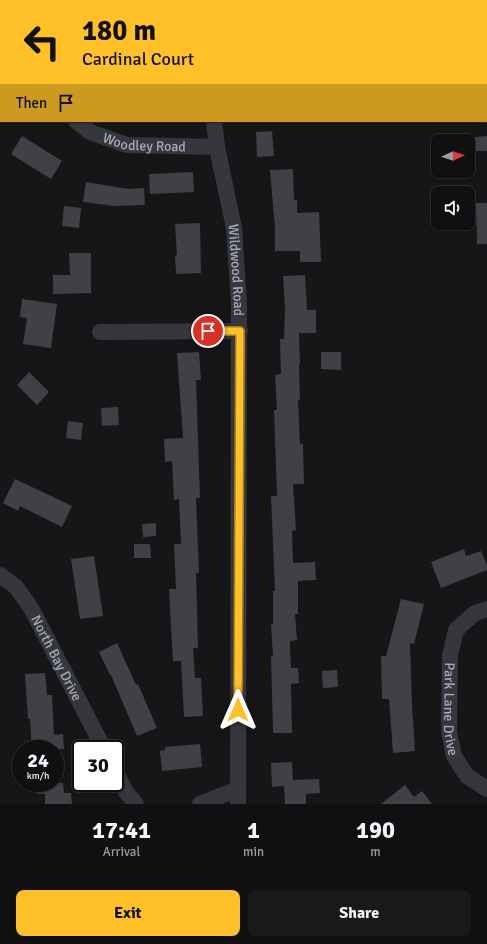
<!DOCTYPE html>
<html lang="en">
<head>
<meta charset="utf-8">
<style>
  :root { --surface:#101012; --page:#19191b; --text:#f1f3f6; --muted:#9c9d9f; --line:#303032; --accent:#ffc126 }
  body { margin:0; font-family:Signika,sans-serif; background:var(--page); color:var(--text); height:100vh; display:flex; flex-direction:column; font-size:15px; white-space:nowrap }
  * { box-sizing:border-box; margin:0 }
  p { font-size:13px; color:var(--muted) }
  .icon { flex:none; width:22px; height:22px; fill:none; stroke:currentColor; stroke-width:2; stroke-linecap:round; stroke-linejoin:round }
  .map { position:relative; height:804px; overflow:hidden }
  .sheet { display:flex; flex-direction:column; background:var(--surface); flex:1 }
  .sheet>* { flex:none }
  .guide { position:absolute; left:0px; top:0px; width:487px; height:122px; box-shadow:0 1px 3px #0004,0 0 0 1px var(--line); background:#ffc126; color:#111; overflow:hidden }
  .needle { width:26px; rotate:87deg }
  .fabs { position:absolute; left:431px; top:134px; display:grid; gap:8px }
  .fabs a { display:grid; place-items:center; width:44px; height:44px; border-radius:8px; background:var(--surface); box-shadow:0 1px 3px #0004,0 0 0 1px var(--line); font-size:20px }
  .speed { position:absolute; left:12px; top:740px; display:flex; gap:8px; font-size:20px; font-weight:700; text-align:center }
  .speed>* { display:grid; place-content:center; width:52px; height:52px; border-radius:50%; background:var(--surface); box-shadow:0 1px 3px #0004,0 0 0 1px var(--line); line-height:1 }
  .speed small { font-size:10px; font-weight:400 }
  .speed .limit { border:2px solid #111; border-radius:6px; background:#fff; color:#111 }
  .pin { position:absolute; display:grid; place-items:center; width:34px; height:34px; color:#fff; margin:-17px; border:2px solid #fff; border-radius:50%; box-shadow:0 1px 4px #0007 }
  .me { position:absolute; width:44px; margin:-22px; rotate:0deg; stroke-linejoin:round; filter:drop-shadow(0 0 3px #0008) }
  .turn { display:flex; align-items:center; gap:14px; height:84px; padding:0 16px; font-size:18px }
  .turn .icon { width:52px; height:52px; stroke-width:2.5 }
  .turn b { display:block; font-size:28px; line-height:34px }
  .then { display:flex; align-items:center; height:38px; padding:0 16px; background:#0003; gap:8px; font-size:15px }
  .eta { display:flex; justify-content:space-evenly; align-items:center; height:68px; text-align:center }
  .eta b { font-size:24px; font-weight:800; line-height:28px }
  .button { display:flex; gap:8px; margin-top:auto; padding:8px 16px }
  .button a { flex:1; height:46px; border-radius:8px; background:var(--accent); color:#111; font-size:16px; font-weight:800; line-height:46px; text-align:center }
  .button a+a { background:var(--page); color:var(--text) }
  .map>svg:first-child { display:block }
</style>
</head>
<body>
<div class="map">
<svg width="487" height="804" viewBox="0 0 487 804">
  <rect width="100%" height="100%" fill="#161518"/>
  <g fill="#404045">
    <path d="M 272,131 L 274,156 L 257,157 L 256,132 Z"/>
    <path d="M 22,136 L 62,161 L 51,179 L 11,154 Z"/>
    <path d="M 487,136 L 487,151 L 475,151 L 475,137 Z"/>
    <path d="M 293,169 L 294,200 L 297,200 L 297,213 L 319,212 L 321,262 L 300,262 L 300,251 L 275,251 L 275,228 L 270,170 Z"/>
    <path d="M 193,172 L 194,192 L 150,194 L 149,174 Z"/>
    <path d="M 86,182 L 128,189 L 144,188 L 145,205 L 114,206 L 83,202 Z"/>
    <path d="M 476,203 L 487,203 L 487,244 L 477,244 Z"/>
    <path d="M 64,206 L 81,208 L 79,228 L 62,226 Z"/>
    <path d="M 200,223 L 201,273 L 176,274 L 175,256 L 177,255 L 175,224 Z"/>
    <path d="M 69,253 L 91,253 L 91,293 L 53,294 L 53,275 L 70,275 Z"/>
    <path d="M 305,275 L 307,310 L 316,310 L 316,333 L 299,333 L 300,364 L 299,364 L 300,399 L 298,400 L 300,444 L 303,444 L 304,484 L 293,484 L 296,530 L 292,531 L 293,563 L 315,562 L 316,580 L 298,581 L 298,614 L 295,614 L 297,640 L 290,641 L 290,646 L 291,668 L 298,668 L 299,683 L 291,684 L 292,733 L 273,733 L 271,657 L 273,656 L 271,624 L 273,624 L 273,591 L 275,591 L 271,496 L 277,496 L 274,410 L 277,410 L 275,375 L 281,374 L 280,339 L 284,339 L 285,308 L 283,276 Z"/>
    <path d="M 22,299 L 57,304 L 51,348 L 23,344 L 27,318 L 20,317 Z"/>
    <path d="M 199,352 L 201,380 L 196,380 L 200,498 L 196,498 L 199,573 L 196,573 L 198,648 L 193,648 L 195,678 L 201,678 L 203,716 L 184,717 L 181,661 L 173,661 L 169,589 L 176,589 L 174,544 L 181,544 L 179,499 L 174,500 L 172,461 L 165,462 L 164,439 L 183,438 L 177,353 Z"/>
    <path d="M 321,352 L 341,352 L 341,370 L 321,369 Z"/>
    <path d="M 29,372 L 49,392 L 37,405 L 17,385 Z"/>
    <path d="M 118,407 L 119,425 L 102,426 L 101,408 Z"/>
    <path d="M 68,421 L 83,423 L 81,440 L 66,438 Z"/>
    <path d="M 15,479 L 72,506 L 62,527 L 20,506 L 18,511 L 3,503 Z"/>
    <path d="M 156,523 L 156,536 L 143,537 L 142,524 Z"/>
    <path d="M 134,544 L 150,544 L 151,558 L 134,558 Z"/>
    <path d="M 464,549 L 466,556 L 481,551 L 487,565 L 487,570 L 441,588 L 431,562 Z"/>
    <path d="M 94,556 L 103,616 L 80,619 L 71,559 Z"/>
    <path d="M 401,599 L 424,604 L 414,644 L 410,643 L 412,705 L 415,751 L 393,753 L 389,699 L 382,699 L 381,656 L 386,656 Z"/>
    <path d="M 117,643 L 136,685 L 138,684 L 157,728 L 137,736 L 111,675 L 110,675 L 99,652 Z"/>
    <path d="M 337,670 L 338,687 L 323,688 L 322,671 Z"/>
    <path d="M 45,673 L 47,695 L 52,695 L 54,735 L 63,734 L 64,749 L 32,749 L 30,719 L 28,719 L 25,674 Z"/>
    <path d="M 200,744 L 202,767 L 162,771 L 160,751 L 165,750 L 165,747 Z"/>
    <path d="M 292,762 L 293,780 L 319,779 L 320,793 L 306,794 L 306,804 L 285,804 L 284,786 L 272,787 L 271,763 Z"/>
    <path d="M 37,783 L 63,783 L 64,793 L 71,793 L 72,804 L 45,804 L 45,794 L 37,794 Z"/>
    <path d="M 405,785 L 414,797 L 422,791 L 432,804 L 381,804 Z"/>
  </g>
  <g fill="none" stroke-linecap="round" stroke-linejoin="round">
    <g stroke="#36373d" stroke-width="16">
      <path d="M 14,0 L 14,1"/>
      <path d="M 203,1 L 203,0"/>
      <path id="s1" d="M 76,121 L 90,132 L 127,145 L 217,147"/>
      <path id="s2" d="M 214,121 L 217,147 L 234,228 L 239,304 L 238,804"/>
      <path d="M 100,332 L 240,331"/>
      <path id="s3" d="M 0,575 L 16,587 L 31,608 L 104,749"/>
      <path id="s4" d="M 487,609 L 475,613 L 456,630 L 450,655 L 449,732 L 454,756 L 467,776 L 487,789"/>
      <path d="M 115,770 L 126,792 L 136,804"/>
      <path d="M 200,804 L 238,789"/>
    </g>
  </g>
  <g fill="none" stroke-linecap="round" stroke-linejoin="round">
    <g stroke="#a67d19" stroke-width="10">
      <path id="route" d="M 208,331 L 240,331 L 238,710"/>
    </g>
    <use href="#route" stroke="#ffc126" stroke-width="7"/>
  </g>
  <g text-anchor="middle" stroke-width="3.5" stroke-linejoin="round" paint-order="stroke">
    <g font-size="14" fill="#a6abb9" stroke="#111013">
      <text dy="5" stroke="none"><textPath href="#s1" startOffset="74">Woodley Road</textPath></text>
      <text dy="5" stroke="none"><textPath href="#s2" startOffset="151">Wildwood Road</textPath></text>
      <text dy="5" stroke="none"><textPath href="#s3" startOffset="102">North Bay Drive</textPath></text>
      <text dy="5" stroke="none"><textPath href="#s4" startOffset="118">Park Lane Drive</textPath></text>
    </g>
  </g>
</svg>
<div class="fabs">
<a><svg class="needle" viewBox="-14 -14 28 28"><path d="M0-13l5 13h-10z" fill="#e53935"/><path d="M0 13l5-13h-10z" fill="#9c9d9f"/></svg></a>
<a><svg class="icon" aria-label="sound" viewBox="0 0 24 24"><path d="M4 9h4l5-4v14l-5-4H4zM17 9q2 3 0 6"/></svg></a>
</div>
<div class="speed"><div>24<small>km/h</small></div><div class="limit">30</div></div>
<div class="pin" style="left:208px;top:331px;background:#d93025"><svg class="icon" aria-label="arrive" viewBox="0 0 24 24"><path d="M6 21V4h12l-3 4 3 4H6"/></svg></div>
<svg class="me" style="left:238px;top:710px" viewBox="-20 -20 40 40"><path d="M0-17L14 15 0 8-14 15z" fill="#ffc126" stroke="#fff" stroke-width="4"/></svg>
<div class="guide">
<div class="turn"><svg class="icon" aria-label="left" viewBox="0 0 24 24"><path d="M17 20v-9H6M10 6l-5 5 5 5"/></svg><div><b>180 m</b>Cardinal Court</div></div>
<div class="then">Then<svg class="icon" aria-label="arrive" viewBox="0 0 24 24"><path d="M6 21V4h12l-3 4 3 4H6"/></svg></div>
</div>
</div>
<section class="sheet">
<div class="eta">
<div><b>17:41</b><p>Arrival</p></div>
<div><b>1</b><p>min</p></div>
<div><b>190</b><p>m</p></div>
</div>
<div class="button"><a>Exit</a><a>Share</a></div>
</section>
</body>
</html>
